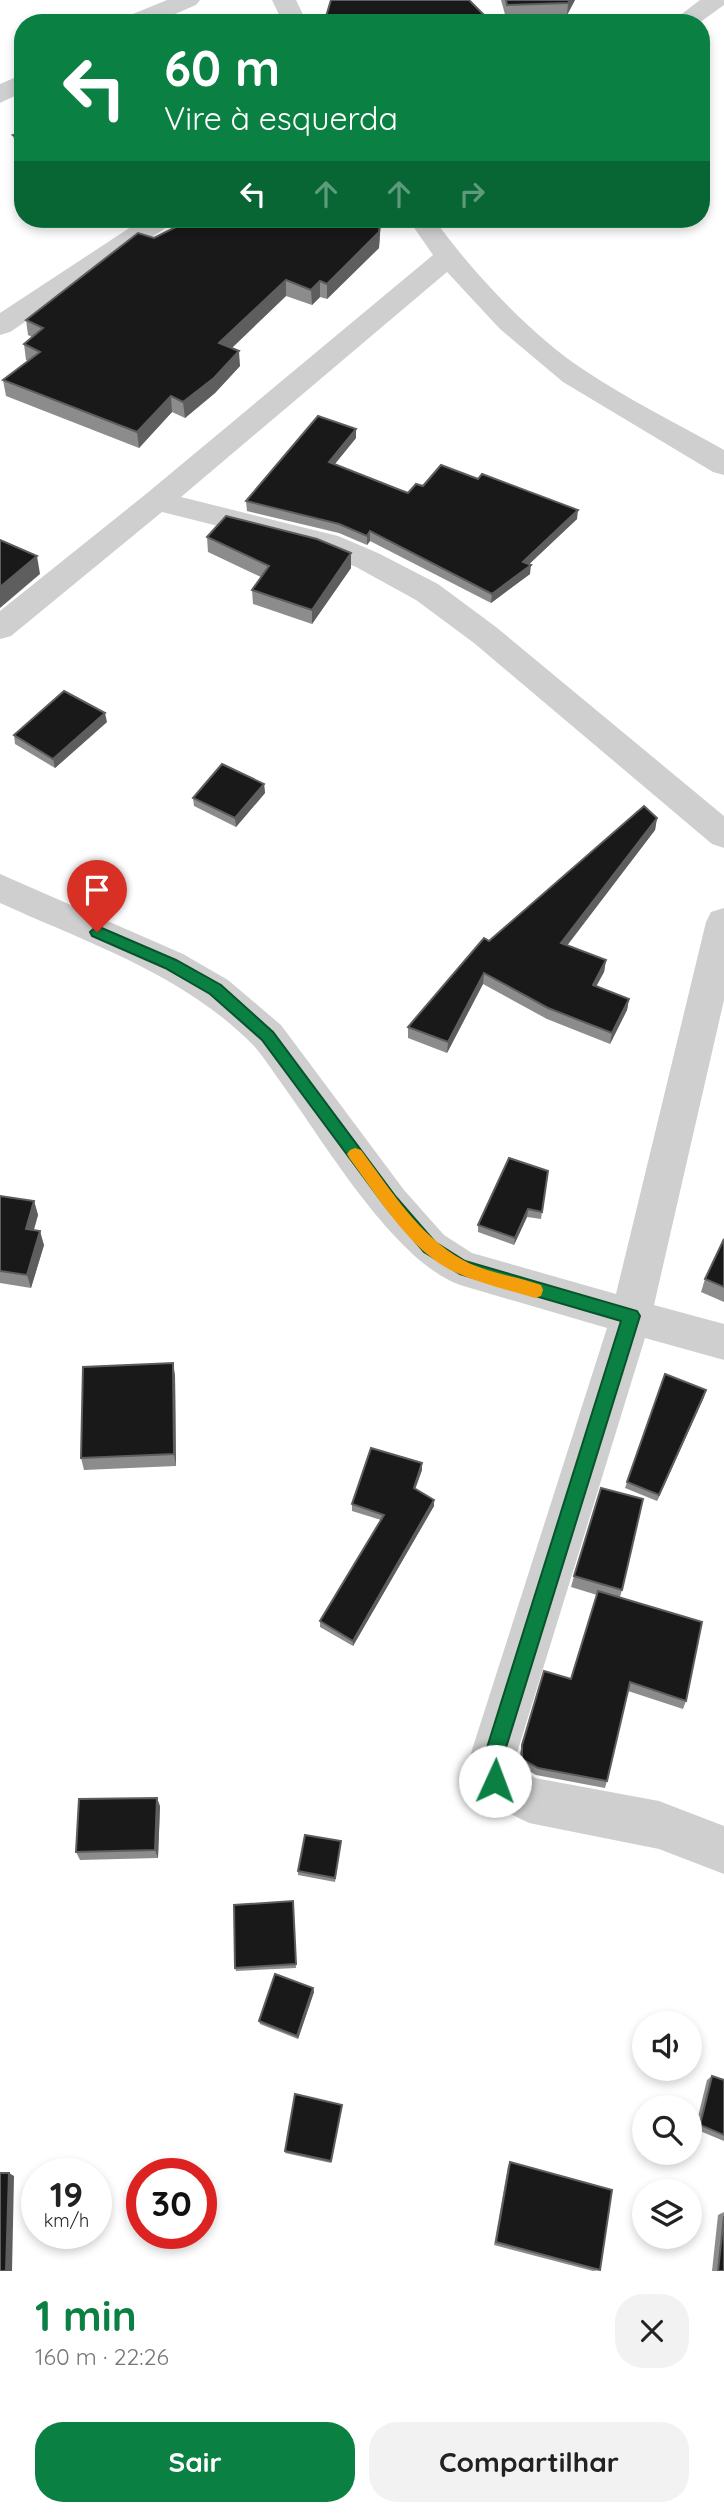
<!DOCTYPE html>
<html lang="pt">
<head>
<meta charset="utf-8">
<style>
  :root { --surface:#fff; --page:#f2f2f2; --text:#222; --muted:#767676; --accent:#0b8043 }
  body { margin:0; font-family:Quicksand,sans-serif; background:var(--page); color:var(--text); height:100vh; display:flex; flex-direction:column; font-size:26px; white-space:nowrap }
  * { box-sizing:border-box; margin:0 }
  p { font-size:23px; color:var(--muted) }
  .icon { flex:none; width:38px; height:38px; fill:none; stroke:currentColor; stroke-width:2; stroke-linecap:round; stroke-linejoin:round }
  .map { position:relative; height:2271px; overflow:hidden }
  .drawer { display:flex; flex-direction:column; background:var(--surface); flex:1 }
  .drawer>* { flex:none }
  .top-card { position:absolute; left:14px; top:14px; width:696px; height:214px; border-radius:28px; box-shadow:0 4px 10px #0003; background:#0b8043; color:#fff; overflow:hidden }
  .buttons { position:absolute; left:632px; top:2011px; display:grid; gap:14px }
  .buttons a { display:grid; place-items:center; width:70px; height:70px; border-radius:50%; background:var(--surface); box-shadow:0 4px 10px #0003; font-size:35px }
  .speed { position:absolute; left:21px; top:2158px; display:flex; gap:14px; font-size:35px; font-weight:700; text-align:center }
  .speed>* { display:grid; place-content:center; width:91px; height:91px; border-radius:50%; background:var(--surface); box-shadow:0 4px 10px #0003; line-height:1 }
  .speed small { font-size:18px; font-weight:400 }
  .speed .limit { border:10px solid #d22; background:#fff; color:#111 }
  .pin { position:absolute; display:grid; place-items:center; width:60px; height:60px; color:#fff; margin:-72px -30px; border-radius:50% 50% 50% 0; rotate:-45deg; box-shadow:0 0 7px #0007 }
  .pin .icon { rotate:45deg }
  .me { position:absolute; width:77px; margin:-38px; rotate:2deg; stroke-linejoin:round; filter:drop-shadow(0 0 5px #0008) }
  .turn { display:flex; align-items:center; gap:24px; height:147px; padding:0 35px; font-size:32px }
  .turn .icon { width:91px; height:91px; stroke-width:2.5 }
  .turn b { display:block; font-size:49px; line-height:60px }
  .lanes { display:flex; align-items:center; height:66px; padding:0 35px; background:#0003; justify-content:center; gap:35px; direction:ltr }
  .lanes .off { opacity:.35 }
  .round { display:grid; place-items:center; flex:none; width:74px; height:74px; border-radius:28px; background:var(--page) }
  .headline { display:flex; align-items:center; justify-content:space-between; height:119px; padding:0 35px }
  h1 { font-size:42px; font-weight:700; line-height:52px; color:var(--accent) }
  .button { display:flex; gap:14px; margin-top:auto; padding:14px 35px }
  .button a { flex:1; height:80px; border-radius:28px; background:var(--accent); color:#fff; font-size:28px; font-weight:700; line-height:80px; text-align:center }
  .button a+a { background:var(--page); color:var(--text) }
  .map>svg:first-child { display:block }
</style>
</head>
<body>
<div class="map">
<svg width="724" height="2271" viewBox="0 0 724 2271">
  <rect width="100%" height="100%" fill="#fff"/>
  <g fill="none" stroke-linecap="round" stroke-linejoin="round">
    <g fill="#cfcfcf" fill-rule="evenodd">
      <path d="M 167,0 L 200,0 L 196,5 L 154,23 L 120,23 L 123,18 Z"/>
      <path d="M 272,0 L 296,0 L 307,23 L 283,23 Z"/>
      <path d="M 700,0 L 724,0 L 724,5 L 699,23 L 670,23 Z"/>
      <path d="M 23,74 L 23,92 L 0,103 L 0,84 Z"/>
      <path d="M 143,219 L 174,219 L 170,225 L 10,332 L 0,335 L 0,313 Z"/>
      <path d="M 408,219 L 434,219 C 472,272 530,334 584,370 C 629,400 678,424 724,450 L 724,475 L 713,472 L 563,382 L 500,329 L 447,272 L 181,497 L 338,536 L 378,553 L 438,584 L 496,627 L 724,816 L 724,848 L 712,844 L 474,643 L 416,600 L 356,567 L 318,551 L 162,512 L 11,636 L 0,639 L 0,611 L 146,494 L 433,255 Z"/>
      <path d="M 0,874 L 183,954 L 228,980 L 281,1025 L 404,1190 L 444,1235 L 472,1253 L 616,1294 L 706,922 L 711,912 L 724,908 L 724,1000 L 654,1305 L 724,1324 L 724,1360 L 645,1338 L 517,1753 L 518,1768 L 535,1778 L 659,1801 L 724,1826 L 724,1874 L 659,1849 L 529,1823 L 478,1798 L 472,1781 L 471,1753 L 607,1328 L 460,1285 C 394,1261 324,1142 282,1084 C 273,1072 264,1057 254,1046 C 185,975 88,943 0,903 Z"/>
    </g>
  </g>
  <g fill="#8c8c8c">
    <path d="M 501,0 L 575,0 L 567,15 L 506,18 Z"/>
    <path d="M 23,132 L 23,150 L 15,144 L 13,135 Z"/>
    <path d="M 192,219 L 381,219 L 379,248 L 327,299 L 320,297 L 312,305 L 286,296 L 232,348 L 240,366 L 215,393 L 185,418 L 172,412 L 139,448 L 6,396 L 3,380 L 28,361 L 26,360 L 24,344 L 32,337 L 28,335 L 26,320 L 154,238 Z"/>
    <path d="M 356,438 L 335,464 L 408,493 L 423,486 L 577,519 L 529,564 L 530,574 L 491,603 L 370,541 L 367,545 L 339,533 L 247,511 L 246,501 Z"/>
    <path d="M 207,537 L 351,568 L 312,624 L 253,604 L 252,590 L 261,577 L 208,552 Z"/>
    <path d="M 107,722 L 55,768 L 15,744 L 14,735 Z"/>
    <path d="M 264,784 L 265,793 L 236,827 L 194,806 L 193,798 Z"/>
    <path d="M 657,818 L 655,830 L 567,945 L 606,960 L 604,972 L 596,986 L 629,999 L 627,1010 L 610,1044 L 547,1019 L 483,984 L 447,1053 L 408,1038 L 408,1027 L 489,941 Z"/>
    <path d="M 548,1171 L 541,1219 L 527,1217 L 514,1245 L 478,1232 L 478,1225 Z"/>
    <path d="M 0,1196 L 34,1201 L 38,1215 L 34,1230 L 44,1245 L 31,1288 L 0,1283 Z"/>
    <path d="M 724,1239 L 724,1302 L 701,1292 L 705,1279 Z"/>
    <path d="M 175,1375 L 176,1466 L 84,1470 L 81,1458 Z"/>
    <path d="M 704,1397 L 657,1501 L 625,1488 L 627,1482 Z"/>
    <path d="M 422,1463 L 422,1470 L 415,1489 L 434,1506 L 353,1646 L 320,1627 L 320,1621 L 381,1520 L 352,1511 L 352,1504 Z"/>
    <path d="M 574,1576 L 622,1590 L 620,1597 L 686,1701 L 683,1709 L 628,1691 L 607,1781 L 605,1788 L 536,1775 L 521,1766 L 520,1753 L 522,1745 L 571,1679 L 597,1595 L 571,1587 Z"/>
    <path d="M 160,1806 L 158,1858 L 80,1860 L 76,1852 Z"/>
    <path d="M 341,1841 L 335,1882 L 298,1875 L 298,1871 Z"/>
    <path d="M 293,1901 L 296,1968 L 236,1971 L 235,1968 Z"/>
    <path d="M 313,1988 L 314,1992 L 298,2039 L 260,2024 L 259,2021 Z"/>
    <path d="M 712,2076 L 724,2080 L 724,2141 L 695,2129 L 707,2080 Z"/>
    <path d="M 342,2107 L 331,2163 L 285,2153 L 285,2151 Z"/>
    <path d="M 510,2162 L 600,2270 L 593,2271 L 494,2245 L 508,2166 Z"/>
    <path d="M 724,2212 L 724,2271 L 712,2271 L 718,2215 Z"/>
  </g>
  <g fill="#5e5e5e">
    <path d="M 570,0 L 575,0 L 567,15 L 568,3 Z"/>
    <path d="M 380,219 L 381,219 L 379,248 L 327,299 L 327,284 Z"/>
    <path d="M 286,280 L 286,296 L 220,359 L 219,343 Z"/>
    <path d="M 320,281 L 320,297 L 312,305 L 311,290 Z"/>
    <path d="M 239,351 L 240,366 L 215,393 L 185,418 L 183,402 Z"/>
    <path d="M 171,396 L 172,412 L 139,448 L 137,432 Z"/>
    <path d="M 356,429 L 356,438 L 329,471 L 329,462 Z"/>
    <path d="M 578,510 L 577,519 L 522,571 L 531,565 L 530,574 L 491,603 L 492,594 L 523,562 Z"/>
    <path d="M 370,531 L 370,541 L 367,545 L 367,536 Z"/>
    <path d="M 351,553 L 351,568 L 312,624 L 312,610 Z"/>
    <path d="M 37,556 L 40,574 L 0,608 L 0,587 Z"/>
    <path d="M 105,713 L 107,722 L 55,768 L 53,759 Z"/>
    <path d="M 264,784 L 265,793 L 236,827 L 235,818 Z"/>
    <path d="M 657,818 L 655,830 L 560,955 L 561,943 Z"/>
    <path d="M 606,960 L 604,972 L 591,996 L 593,985 Z"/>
    <path d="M 484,973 L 483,984 L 447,1053 L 448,1042 Z"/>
    <path d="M 629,999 L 627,1010 L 610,1044 L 612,1033 Z"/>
    <path d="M 34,1201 L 38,1215 L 30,1242 L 26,1229 Z"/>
    <path d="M 528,1209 L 527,1217 L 514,1245 L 515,1238 Z"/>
    <path d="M 40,1231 L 44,1245 L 31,1288 L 27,1275 Z"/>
    <path d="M 173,1363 L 175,1375 L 176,1466 L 174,1454 Z"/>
    <path d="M 706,1390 L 704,1397 L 657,1501 L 659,1495 Z"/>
    <path d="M 422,1463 L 422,1470 L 413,1495 L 414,1488 Z"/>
    <path d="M 434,1500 L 434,1506 L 353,1646 L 353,1641 Z"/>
    <path d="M 157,1798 L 160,1806 L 158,1858 L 155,1850 Z"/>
    <path d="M 313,1988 L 314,1992 L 298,2039 L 297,2036 Z"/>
    <path d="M 9,2173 L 14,2176 L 12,2271 L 6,2271 Z"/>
  </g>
  <g fill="#191919" stroke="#5e5e5e" stroke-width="2">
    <path d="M 331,0 L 469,0 L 492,23 L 324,23 Z"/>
    <path d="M 506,0 L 570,0 L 568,3 L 507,5 Z"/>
    <path d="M 23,132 L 23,142 L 13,135 Z"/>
    <path d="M 192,219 L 380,219 L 379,232 L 327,284 L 320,281 L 311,290 L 286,280 L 219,343 L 239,351 L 214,378 L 183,402 L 171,396 L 137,432 L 3,380 L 40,352 L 24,344 L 43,328 L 26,320 L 138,233 L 154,238 Z"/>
    <path d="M 318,416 L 356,429 L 329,462 L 400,490 L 408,493 L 416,484 L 423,486 L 441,465 L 478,479 L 482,474 L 578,510 L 523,562 L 531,565 L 492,594 L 370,531 L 367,536 L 339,524 L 246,501 Z"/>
    <path d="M 226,516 L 317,539 L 351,553 L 312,610 L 252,590 L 269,566 L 207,537 Z"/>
    <path d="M 0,540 L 37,556 L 0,587 Z"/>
    <path d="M 64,691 L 105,713 L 53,759 L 14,735 Z"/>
    <path d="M 222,764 L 264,784 L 235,818 L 193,798 Z"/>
    <path d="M 644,806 L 657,818 L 561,943 L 606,960 L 593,985 L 629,999 L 612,1033 L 548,1008 L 484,973 L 448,1042 L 408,1027 L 484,938 L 489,941 Z"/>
    <path d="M 509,1158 L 548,1171 L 542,1212 L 528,1209 L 515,1238 L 478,1225 Z"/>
    <path d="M 0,1196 L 34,1201 L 26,1229 L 40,1231 L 27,1275 L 0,1271 Z"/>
    <path d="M 724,1239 L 724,1287 L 705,1279 Z"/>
    <path d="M 173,1363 L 174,1454 L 81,1458 L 83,1367 Z"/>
    <path d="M 665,1374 L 706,1390 L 659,1495 L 627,1482 Z"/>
    <path d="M 371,1448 L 422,1463 L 414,1488 L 434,1500 L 353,1641 L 320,1621 L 384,1515 L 352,1504 Z"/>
    <path d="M 601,1488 L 643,1499 L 622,1590 L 574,1576 Z"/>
    <path d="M 598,1591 L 702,1622 L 686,1701 L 630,1682 L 607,1781 L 538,1768 L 522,1759 L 522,1745 L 544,1671 L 571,1679 Z"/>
    <path d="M 157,1798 L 155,1850 L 76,1852 L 79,1799 Z"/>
    <path d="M 305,1835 L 341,1841 L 335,1878 L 298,1871 Z"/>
    <path d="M 293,1901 L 296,1964 L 235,1968 L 234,1905 Z"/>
    <path d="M 275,1974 L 313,1988 L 297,2036 L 259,2021 Z"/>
    <path d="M 712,2076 L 724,2080 L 724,2135 L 700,2125 Z"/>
    <path d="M 295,2094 L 342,2105 L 331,2161 L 285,2151 Z"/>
    <path d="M 510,2162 L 612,2190 L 600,2270 L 496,2242 Z"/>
    <path d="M 0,2173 L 9,2173 L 6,2271 L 0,2271 Z"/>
    <path d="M 724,2216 L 724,2271 L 718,2271 Z"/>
  </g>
  <path fill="#0b8043" stroke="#07532c" stroke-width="2" d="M 97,926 L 176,960 L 221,985 L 273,1032 L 396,1197 L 435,1242 L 465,1261 L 637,1311 L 640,1316 L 504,1754 L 505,1781 L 502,1788 L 495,1791 L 489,1788 L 485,1754 L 621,1321 L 460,1274 L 424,1252 L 385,1206 L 262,1040 L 210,994 L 165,968 L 92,936 L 90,932 Z"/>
  <path fill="#f59e0b" d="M 355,1148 L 361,1150 C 390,1189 419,1236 463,1260 C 486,1273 516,1276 541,1285 L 543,1290 L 541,1296 L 535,1298 C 509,1290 482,1284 457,1273 C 412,1254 378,1197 350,1159 L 347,1154 L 350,1150 Z"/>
</svg>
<div class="buttons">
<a><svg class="icon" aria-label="sound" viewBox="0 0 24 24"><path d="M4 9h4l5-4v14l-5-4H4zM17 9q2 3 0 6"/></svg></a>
<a><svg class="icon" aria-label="search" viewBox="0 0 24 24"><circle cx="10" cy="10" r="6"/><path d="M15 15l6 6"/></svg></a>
<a><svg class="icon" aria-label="layers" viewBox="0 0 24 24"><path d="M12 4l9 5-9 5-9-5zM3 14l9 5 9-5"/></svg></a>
</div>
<div class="speed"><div>19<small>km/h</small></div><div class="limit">30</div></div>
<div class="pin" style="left:97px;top:932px;background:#d93025"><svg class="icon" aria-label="arrive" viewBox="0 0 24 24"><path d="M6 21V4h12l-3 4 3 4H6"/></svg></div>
<svg class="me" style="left:495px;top:1781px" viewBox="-20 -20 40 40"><circle r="19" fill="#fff"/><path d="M0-13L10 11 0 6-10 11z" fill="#0b8043"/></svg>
<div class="top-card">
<div class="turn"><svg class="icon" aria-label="left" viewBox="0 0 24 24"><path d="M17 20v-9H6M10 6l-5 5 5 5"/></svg><div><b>60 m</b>Vire à esquerda</div></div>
<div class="lanes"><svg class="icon" aria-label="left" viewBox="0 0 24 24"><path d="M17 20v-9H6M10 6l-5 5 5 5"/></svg><svg class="icon off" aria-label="ahead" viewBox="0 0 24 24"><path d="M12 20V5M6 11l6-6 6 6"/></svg><svg class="icon off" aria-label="ahead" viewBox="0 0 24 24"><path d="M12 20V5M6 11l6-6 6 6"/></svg><svg class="icon off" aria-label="right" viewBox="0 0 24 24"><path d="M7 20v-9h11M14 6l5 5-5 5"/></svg></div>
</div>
</div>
<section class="drawer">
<div class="headline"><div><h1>1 min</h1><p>160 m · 22:26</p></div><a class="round"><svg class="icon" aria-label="close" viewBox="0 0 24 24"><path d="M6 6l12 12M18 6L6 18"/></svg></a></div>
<div class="button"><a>Sair</a><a>Compartilhar</a></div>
</section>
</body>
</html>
